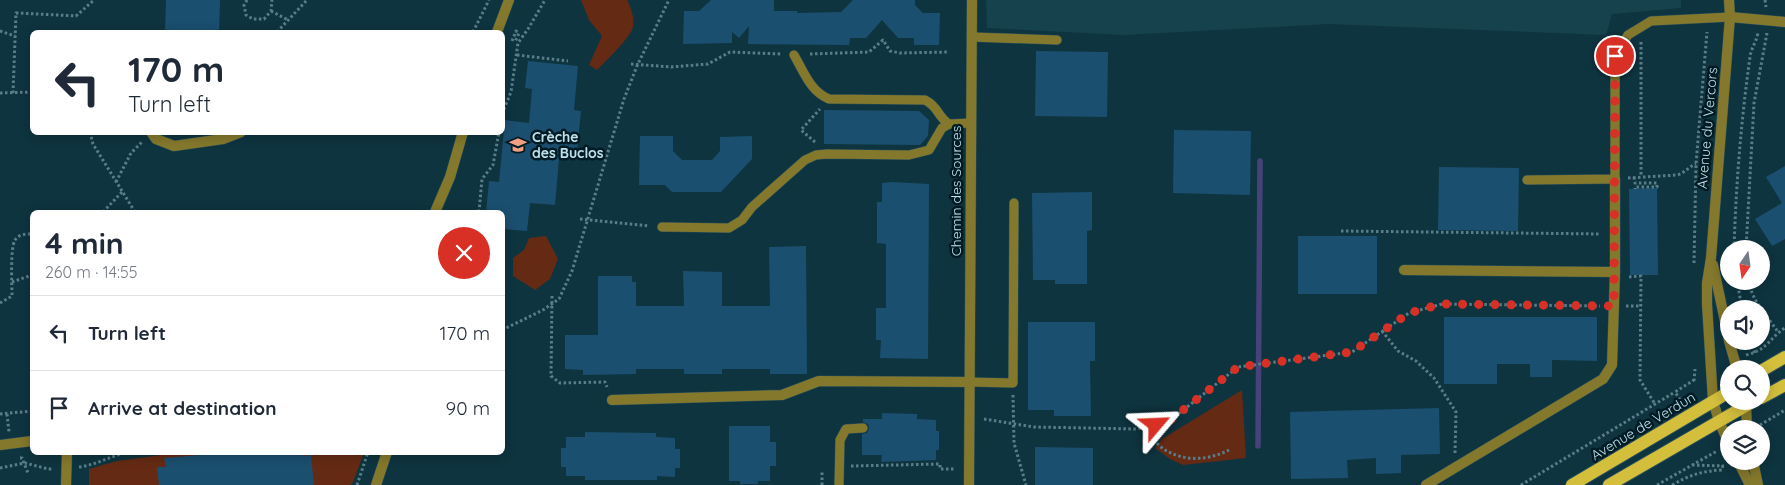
<!DOCTYPE html>
<html lang="en">
<head>
<meta charset="utf-8">
<style>
  :root { --surface:#fff; --page:#f2f2f3; --text:#1f2937; --muted:#747a83; --line:#e0e1e3 }
  body { margin:0; font-family:Quicksand,sans-serif; background:var(--page); color:var(--text); height:100vh; display:flex; flex-direction:column; font-size:19px; white-space:nowrap }
  * { box-sizing:border-box; margin:0 }
  p { font-size:16px; color:var(--muted) }
  .icon { flex:none; width:28px; height:28px; fill:none; stroke:currentColor; stroke-width:2; stroke-linecap:round; stroke-linejoin:round }
  .map { position:relative; flex:1; overflow:hidden }
  .drawer { position:absolute; left:30px; top:210px; width:475px; height:245px; display:flex; flex-direction:column; background:var(--surface); border-radius:8px; box-shadow:0 2px 12px #0003 }
  .drawer>* { flex:none }
  .top-card { position:absolute; left:30px; top:30px; width:475px; height:105px; border-radius:8px; box-shadow:0 2px 12px #0003; background:#fff; color:var(--text); overflow:hidden }
  .needle { width:32px; rotate:193deg }
  .buttons { position:absolute; left:1720px; top:240px; display:grid; gap:10px }
  .buttons a { display:grid; place-items:center; width:50px; height:50px; border-radius:50%; background:var(--surface); box-shadow:0 2px 12px #0003; font-size:25px }
  .pin { position:absolute; display:grid; place-items:center; width:42px; height:42px; color:#fff; margin:-21px; border:2px solid #fff; border-radius:50%; box-shadow:0 1px 5px #0007 }
  .me { position:absolute; width:55px; margin:-28px; rotate:64deg; stroke-linejoin:round; filter:drop-shadow(0 0 4px #0008) }
  .turn { display:flex; align-items:center; gap:18px; height:105px; padding:0 15px; font-size:22px }
  .turn .icon { width:65px; height:65px; stroke-width:2.5 }
  .turn b { display:block; font-size:35px; line-height:42px }
  .round { display:grid; place-items:center; flex:none; width:52px; height:52px; border-radius:26px; background:var(--page) }
  .headline { display:flex; align-items:center; justify-content:space-between; height:85px; padding:0 15px }
  h1 { font-size:30px; font-weight:800; line-height:38px }
  ul { padding:0; list-style:none }
  li { display:flex; align-items:center; gap:15px; height:75px; padding:0 15px; border-top:1px solid var(--line) }
  li div { flex:1 }
  li b { display:block; font-size:19px }
  li em { font-style:normal }
  .map>svg:first-child { display:block }
</style>
</head>
<body>
<div class="map">
<svg width="1785" height="485" viewBox="0 0 1785 485">
  <rect width="100%" height="100%" fill="#0e343f"/>
  <path fill="#16424e" d="M 986,0 L 1681,0 L 1681,8 L 1612,14 L 1606,35 L 1328,24 L 1124,35 L 987,28 Z"/>
  <g fill="#652a14">
    <path d="M 581,0 L 627,0 C 631,8 635,18 633,27 C 631,37 605,62 597,70 L 589,65 L 602,36 L 589,20 Z"/>
    <path d="M 546,236 L 558,259 L 550,279 L 535,290 L 513,276 L 513,258 L 524,250 L 529,238 Z"/>
    <path d="M 1242,390 L 1246,458 L 1183,465 L 1170,459 L 1155,448 L 1162,439 Z"/>
    <path d="M 176,453 L 364,453 L 353,482 L 350,485 L 89,485 L 89,469 L 117,461 Z"/>
  </g>
  <g fill="none" stroke-linecap="round" stroke-linejoin="round">
    <path stroke="#454379" stroke-width="5.5" d="M 1258,446 L 1260,161"/>
  </g>
  <g fill="#1b4f6f">
    <path d="M 166,0 L 220,0 L 219,32 L 165,32 Z"/>
    <path d="M 711,0 L 774,0 L 774,11 L 797,11 L 797,13 L 841,12 L 853,0 L 915,0 L 915,5 L 923,13 L 940,13 L 939,45 L 914,45 L 914,38 L 898,38 L 882,20 L 866,38 L 850,38 L 849,45 L 748,44 L 749,26 L 739,38 L 732,32 L 732,43 L 683,44 L 684,11 L 699,11 Z"/>
    <path d="M 1036,51 L 1108,52 L 1107,117 L 1035,116 Z"/>
    <path d="M 528,61 L 578,66 L 574,110 L 581,111 L 576,160 L 559,159 L 555,205 L 530,203 L 527,231 L 503,229 L 504,219 L 502,218 L 502,212 L 486,212 L 489,181 L 499,182 L 505,120 L 529,123 L 532,89 L 525,88 Z"/>
    <path d="M 824,110 L 919,111 L 929,120 L 928,136 L 920,145 L 824,144 Z"/>
    <path d="M 1174,130 L 1251,131 L 1250,195 L 1173,193 Z"/>
    <path d="M 640,136 L 673,136 L 673,151 L 682,160 L 712,160 L 720,151 L 720,137 L 752,136 L 752,159 L 721,192 L 672,192 L 665,185 L 639,185 Z"/>
    <path d="M 1785,166 L 1785,239 L 1772,246 L 1755,219 L 1782,203 L 1766,177 Z"/>
    <path d="M 1439,167 L 1519,168 L 1518,231 L 1438,230 Z"/>
    <path d="M 892,182 L 929,184 L 928,359 L 880,358 L 881,340 L 876,340 L 876,308 L 886,308 L 886,244 L 877,243 L 877,202 L 882,202 L 882,183 Z"/>
    <path d="M 1657,188 L 1658,275 L 1630,275 L 1629,189 Z"/>
    <path d="M 1092,192 L 1092,230 L 1087,231 L 1087,284 L 1055,284 L 1055,280 L 1033,280 L 1032,193 Z"/>
    <rect x="1298" y="236" width="79" height="58"/>
    <path d="M 806,246 L 807,374 L 770,374 L 770,369 L 722,369 L 722,374 L 684,374 L 684,369 L 636,369 L 636,374 L 583,375 L 583,370 L 565,369 L 565,335 L 598,335 L 598,276 L 632,276 L 632,282 L 636,282 L 636,306 L 684,306 L 683,271 L 722,272 L 722,306 L 770,306 L 769,247 Z"/>
    <path d="M 1444,317 L 1597,317 L 1597,361 L 1552,360 L 1552,377 L 1530,377 L 1530,364 L 1497,364 L 1497,384 L 1444,384 Z"/>
    <path d="M 1028,322 L 1095,322 L 1095,361 L 1090,361 L 1091,416 L 1054,416 L 1054,410 L 1028,410 Z"/>
    <path d="M 1439,408 L 1440,454 L 1401,455 L 1401,473 L 1376,474 L 1376,458 L 1347,460 L 1348,478 L 1291,479 L 1290,412 Z"/>
    <path d="M 882,413 L 917,414 L 917,419 L 936,420 L 936,431 L 939,431 L 939,450 L 936,450 L 936,460 L 881,462 L 882,455 L 862,455 L 862,434 L 867,433 L 869,428 L 868,424 L 863,422 L 863,419 L 882,419 Z"/>
    <path d="M 729,426 L 770,426 L 770,442 L 776,442 L 776,466 L 770,466 L 770,481 L 758,481 L 758,484 L 740,484 L 740,481 L 729,481 Z"/>
    <path d="M 585,432 L 656,433 L 656,437 L 675,438 L 675,449 L 680,449 L 680,468 L 675,468 L 675,477 L 657,476 L 657,480 L 585,480 L 585,476 L 566,476 L 566,467 L 561,467 L 561,448 L 566,448 L 566,437 L 585,437 Z"/>
    <path d="M 1035,447 L 1093,448 L 1093,485 L 1035,485 Z"/>
    <path d="M 236,452 L 302,452 L 303,456 L 311,455 L 314,485 L 159,485 L 157,467 L 166,467 L 164,458 Z"/>
  </g>
  <g fill="none" stroke-linecap="round" stroke-linejoin="round">
    <g stroke="#2a505b" stroke-width="10">
      <g id="service">
        <path d="M 972,37 L 1057,40"/>
        <path d="M 794,55 C 804,72 810,91 829,99 L 925,100 C 939,107 937,116 949,124"/>
        <path d="M 1527,180 L 1615,179 L 1615,55 L 1628,35 L 1651,21 L 1730,17"/>
        <path d="M 662,227 L 729,228 L 742,220 L 752,207 L 805,160 L 816,155 L 827,154 L 909,155 L 929,150 L 942,128 L 949,124 L 971,123"/>
        <path d="M 969,382 L 1013,383 L 1014,203"/>
        <path d="M 839,485 L 840,440 L 846,429 L 863,428"/>
      </g>
    </g>
    <g stroke="#2a505b" stroke-width="11">
      <g id="minor">
        <path d="M 1730,17 L 1785,22"/>
        <path d="M 151,132 L 156,139 L 174,146 L 223,139 L 241,132"/>
        <path d="M 1404,270 L 1615,272 L 1615,179"/>
        <path d="M 612,400 L 782,395 L 819,381 L 969,382"/>
        <path d="M 1746,405 L 1747,429"/>
        <path d="M 1719,421 L 1729,444"/>
        <path d="M 1738,461 L 1750,485"/>
        <path d="M 1753,461 L 1758,485"/>
        <path d="M 66,485 L 67,452"/>
        <path d="M 376,485 L 387,452"/>
        <path d="M 969,485 L 972,0"/>
        <path d="M 1426,485 L 1603,379 L 1612,365 L 1615,272"/>
      </g>
    </g>
    <g stroke="#2a505b" stroke-width="11">
      <g id="tertiary">
        <path d="M 497,32 L 509,0"/>
        <path d="M 435,212 L 450,177 L 463,132"/>
        <path d="M 1713,265 L 1729,340"/>
        <path d="M 1729,341 L 1737,369"/>
        <path d="M 1719,421 L 1713,401 L 1707,304 L 1707,283 L 1711,258 L 1730,17 L 1729,0"/>
        <path d="M 0,445 L 32,441"/>
      </g>
    </g>
    <g stroke="#2a505b" stroke-width="14">
      <g id="primary">
        <path d="M 1761,371 L 1785,357"/>
        <path d="M 1761,398 L 1785,385"/>
        <path d="M 1572,485 L 1729,392"/>
        <path d="M 1609,485 L 1754,401"/>
      </g>
    </g>
    <g stroke="#597e89" stroke-width="3" stroke-dasharray="2.5 2.5" stroke-linecap="butt">
      <path d="M 247,0 L 244,5 L 246,15 L 253,19 L 264,19 L 271,11 L 272,0"/>
      <path d="M 1765,0 L 1766,7"/>
      <path d="M 271,11 L 288,20"/>
      <path d="M 0,31 L 15,36"/>
      <path d="M 277,32 L 307,0"/>
      <path d="M 473,32 L 489,0"/>
      <path d="M 512,41 L 516,31 L 519,33 L 515,42"/>
      <path d="M 1641,42 L 1641,177"/>
      <path d="M 810,54 L 869,52 L 883,40 L 890,51 L 900,53 L 948,52"/>
      <path d="M 517,55 L 568,61"/>
      <path d="M 631,64 L 671,67 L 708,64 L 730,52 L 781,54"/>
      <path d="M 0,93 L 32,92"/>
      <path d="M 13,93 L 16,13 L 76,16 L 94,0"/>
      <path d="M 502,114 L 511,92 L 518,43 L 528,29 L 545,0"/>
      <path d="M 90,132 L 93,144 L 135,212"/>
      <path d="M 815,142 L 801,130 L 820,109"/>
      <path d="M 1634,177 L 1635,183 L 1657,183 L 1657,187 L 1635,187 L 1635,189"/>
      <path d="M 1628,178 L 1677,175 C 1685,173 1688,167 1696,164"/>
      <path d="M 116,182 L 131,153 L 142,142"/>
      <path d="M 103,212 L 122,192"/>
      <path d="M 479,212 L 482,179 L 493,165 L 499,132"/>
      <path d="M 580,219 L 649,226"/>
      <path d="M 1341,231 L 1601,234"/>
      <path d="M 1734,249 C 1736,184 1741,121 1750,57 C 1751,48 1757,41 1758,32"/>
      <path d="M 1746,249 L 1754,103 L 1767,33"/>
      <path d="M 1694,263 L 1696,164 L 1707,32"/>
      <path d="M 1629,277 L 1641,276 L 1640,380 L 1655,404"/>
      <path d="M 1737,281 L 1742,309"/>
      <path d="M 1749,281 C 1751,300 1768,317 1778,332"/>
      <path d="M 12,282 L 32,275"/>
      <path d="M 552,296 L 551,376 L 560,383 L 605,382 L 607,387"/>
      <path d="M 0,303 L 12,296 C 12,285 10,248 15,240 C 19,234 26,234 32,234"/>
      <path d="M 1626,306 L 1641,306"/>
      <path d="M 502,330 L 543,310 L 559,299 L 572,271 L 624,99 L 637,66 L 669,0"/>
      <path d="M 1382,331 L 1398,351 L 1416,361 L 1434,378 L 1456,412 L 1455,453"/>
      <path d="M 1751,341 L 1755,354"/>
      <path d="M 1746,355 C 1768,350 1769,338 1785,328"/>
      <path d="M 1694,381 L 1695,369"/>
      <path d="M 1013,395 L 1014,443 L 1026,485"/>
      <path d="M 1683,404 L 1675,392 L 1694,380"/>
      <path d="M 0,414 L 32,411"/>
      <path d="M 7,414 L 9,432"/>
      <path d="M 984,419 L 1034,427 L 1136,429 L 1168,422 L 1238,367 L 1352,352 L 1409,313 L 1442,304 L 1600,306"/>
      <path d="M 1760,425 L 1785,410"/>
      <path d="M 1144,428 C 1151,435 1158,447 1167,451 C 1186,462 1209,460 1229,450"/>
      <path d="M 20,458 L 22,458 L 28,473"/>
      <path d="M 1692,465 L 1724,466"/>
      <path d="M 851,466 L 940,464 L 940,469 L 956,469"/>
      <path d="M 79,467 C 97,465 111,455 131,452"/>
      <path d="M 0,468 L 25,463 L 48,469 L 53,469"/>
      <path d="M 357,485 L 368,452"/>
      <path d="M 822,485 L 822,472"/>
      <path d="M 1521,485 L 1675,392"/>
      <path d="M 1657,485 L 1717,451"/>
      <path d="M 1672,485 C 1690,475 1702,471 1722,470 L 1723,464"/>
    </g>
    <use href="#service" stroke="#84782c" stroke-width="9"/>
    <use href="#minor" stroke="#84782c" stroke-width="10"/>
    <use href="#tertiary" stroke="#84782c" stroke-width="10"/>
    <use href="#primary" stroke="#d4bf3d" stroke-width="12"/>
  </g>
  <g fill="none" stroke-linecap="round" stroke-linejoin="round">
    <path stroke="#d93025" stroke-width="9" stroke-dasharray="0 16.2" d="M 1156,425 L 1168,422 L 1238,367 L 1352,352 L 1409,313 L 1442,304 L 1614,306 L 1615,56"/>
  </g>
  <defs>
    <g id="school-bare" transform="scale(1.35)"><path d="M0-5L7-2L0 1L-7-2ZM-4 1L0 2.5L4 1V4Q0 6-4 4Z" fill="#f39f83" stroke="#001b23" stroke-width="2.5" paint-order="stroke"/></g>
  </defs>
  <g fill-rule="evenodd">
    <use href="#school-bare" x="518" y="145"/>
  </g>
  <g text-anchor="middle" stroke-width="5" stroke-linejoin="round" paint-order="stroke">
    <g font-size="14" fill="#bee0eb" stroke="#001b23">
      <text transform="translate(1707 128) rotate(-85)" y="5">Avenue du Vercors</text>
      <text transform="translate(956 191) rotate(-90)" y="5">Chemin des Sources</text>
      <text transform="translate(1643 426) rotate(-31)" y="5">Avenue de Verdun</text>
    </g>
    <g font-size="14" font-weight="bold" fill="#bee0eb" stroke="#001b23" text-anchor="start">
      <text x="532" y="142">Crèche<tspan x="532" dy="16">des Buclos</tspan></text>
    </g>
  </g>
</svg>
<div class="buttons">
<a><svg class="needle" viewBox="-14 -14 28 28"><path d="M0-13l5 13h-10z" fill="#e53935"/><path d="M0 13l5-13h-10z" fill="#747a83"/></svg></a>
<a><svg class="icon" aria-label="sound" viewBox="0 0 24 24"><path d="M4 9h4l5-4v14l-5-4H4zM17 9q2 3 0 6"/></svg></a>
<a><svg class="icon" aria-label="search" viewBox="0 0 24 24"><circle cx="10" cy="10" r="6"/><path d="M15 15l6 6"/></svg></a>
<a><svg class="icon" aria-label="layers" viewBox="0 0 24 24"><path d="M12 4l9 5-9 5-9-5zM3 14l9 5 9-5"/></svg></a>
</div>
<div class="pin" style="left:1615px;top:56px;background:#d93025"><svg class="icon" aria-label="arrive" viewBox="0 0 24 24"><path d="M6 21V4h12l-3 4 3 4H6"/></svg></div>
<svg class="me" style="left:1156px;top:425px" viewBox="-20 -20 40 40"><path d="M0-17L14 15 0 8-14 15z" fill="#d93025" stroke="#fff" stroke-width="4"/></svg>
<div class="top-card">
<div class="turn"><svg class="icon" aria-label="left" viewBox="0 0 24 24"><path d="M17 20v-9H6M10 6l-5 5 5 5"/></svg><div><b>170 m</b>Turn left</div></div>
</div>
<section class="drawer">
<div class="headline"><div><h1>4 min</h1><p>260 m · 14:55</p></div><a class="round" style="background:#d93025;color:#fff"><svg class="icon" aria-label="close" viewBox="0 0 24 24"><path d="M6 6l12 12M18 6L6 18"/></svg></a></div>
<ul>
<li><svg class="icon" aria-label="left" viewBox="0 0 24 24"><path d="M17 20v-9H6M10 6l-5 5 5 5"/></svg><div><b>Turn left</b></div><em>170 m</em></li>
<li><svg class="icon" aria-label="arrive" viewBox="0 0 24 24"><path d="M6 21V4h12l-3 4 3 4H6"/></svg><div><b>Arrive at destination</b></div><em>90 m</em></li>
</ul>
</section>
</div>
</body>
</html>
